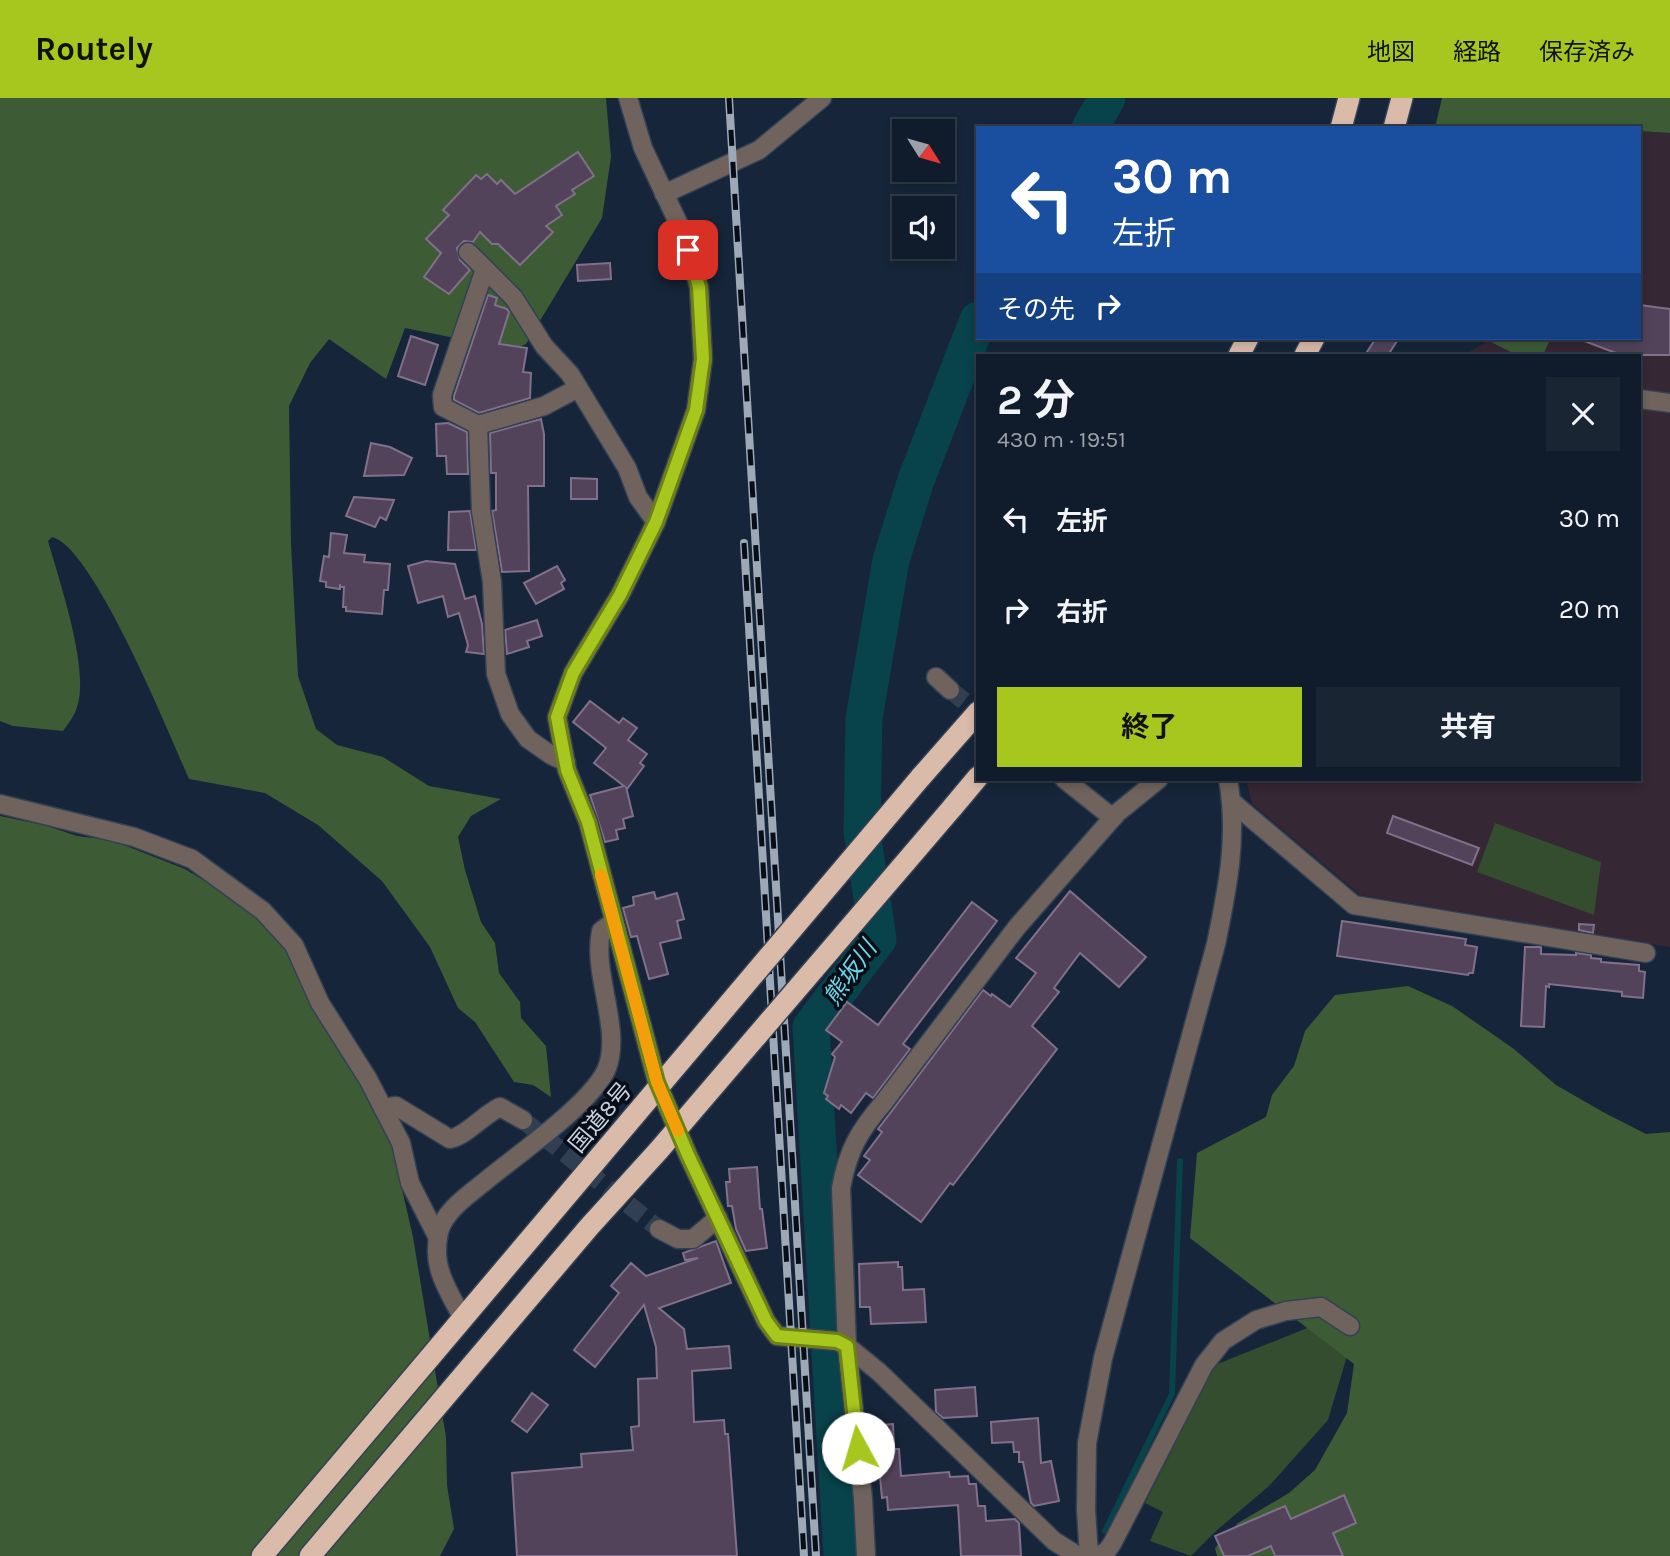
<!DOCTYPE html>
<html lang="ja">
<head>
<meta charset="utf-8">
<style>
  :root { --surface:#101c2b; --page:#192533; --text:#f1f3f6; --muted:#9ca1a9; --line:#303a47; --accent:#a7c71e }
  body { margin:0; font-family:Karla,"Noto Sans JP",sans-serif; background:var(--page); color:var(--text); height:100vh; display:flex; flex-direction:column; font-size:26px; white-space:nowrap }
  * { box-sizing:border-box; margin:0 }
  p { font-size:23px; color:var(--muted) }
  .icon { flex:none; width:38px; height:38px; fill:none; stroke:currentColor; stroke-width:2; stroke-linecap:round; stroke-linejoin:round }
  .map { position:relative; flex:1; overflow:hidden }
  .details { position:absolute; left:976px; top:256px; width:665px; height:427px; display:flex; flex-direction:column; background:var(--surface); border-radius:0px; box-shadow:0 4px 10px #0003,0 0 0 2px var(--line) }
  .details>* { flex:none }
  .top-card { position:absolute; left:976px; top:28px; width:665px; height:214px; border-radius:0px; box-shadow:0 4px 10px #0003,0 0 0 2px var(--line); background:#1a4fa0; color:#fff; overflow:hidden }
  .needle { width:46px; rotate:127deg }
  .buttons { position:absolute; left:892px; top:21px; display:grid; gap:14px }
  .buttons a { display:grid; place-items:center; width:63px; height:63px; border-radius:0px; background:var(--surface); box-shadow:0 4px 10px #0003,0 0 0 2px var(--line); font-size:35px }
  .pin { position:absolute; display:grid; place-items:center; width:60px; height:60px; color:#fff; margin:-30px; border-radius:14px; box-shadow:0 4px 10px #0006 }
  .me { position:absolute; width:77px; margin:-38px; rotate:354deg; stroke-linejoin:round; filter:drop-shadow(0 0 5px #0008) }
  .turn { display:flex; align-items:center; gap:24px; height:147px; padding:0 21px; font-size:32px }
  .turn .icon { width:91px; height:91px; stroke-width:2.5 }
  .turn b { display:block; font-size:49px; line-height:60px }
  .then { display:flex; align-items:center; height:66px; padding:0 21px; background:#0003; gap:14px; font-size:26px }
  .round { display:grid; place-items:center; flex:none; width:74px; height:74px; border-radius:0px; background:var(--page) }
  .summary { display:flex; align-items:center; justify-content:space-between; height:119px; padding:0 21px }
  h1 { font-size:42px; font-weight:700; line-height:52px }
  .cta { display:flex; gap:14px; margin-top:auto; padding:14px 21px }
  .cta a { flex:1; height:80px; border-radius:0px; background:var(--accent); color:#111; font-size:28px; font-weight:700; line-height:80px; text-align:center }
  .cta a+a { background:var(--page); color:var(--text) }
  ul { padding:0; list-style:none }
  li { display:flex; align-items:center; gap:21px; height:91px; padding:0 21px }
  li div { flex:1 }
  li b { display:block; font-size:26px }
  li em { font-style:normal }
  header { display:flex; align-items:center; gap:42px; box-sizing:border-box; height:98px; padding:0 35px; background:var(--accent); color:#111 }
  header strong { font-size:33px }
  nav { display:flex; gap:38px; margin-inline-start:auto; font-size:24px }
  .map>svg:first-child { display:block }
</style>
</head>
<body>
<header>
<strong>Routely</strong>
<nav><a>地図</a><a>経路</a><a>保存済み</a></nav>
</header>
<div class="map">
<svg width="1670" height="1458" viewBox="0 0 1670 1458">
  <rect width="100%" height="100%" fill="#162539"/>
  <g fill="#352733">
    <path d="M 1640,33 L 1670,35 L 1670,849 L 1360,797 L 1252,706 L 1246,681 L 1640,681 L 1640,257 L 1543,257 L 1551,240 L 1640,240 Z"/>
    <path d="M 1489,242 L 1517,257 L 1464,257 Z"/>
  </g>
  <g fill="#354d2f">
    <path d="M 1495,725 L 1601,764 L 1594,817 L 1477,774 Z"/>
    <path d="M 1332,1220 L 1350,1248 L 1328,1322 L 1269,1388 L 1216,1433 L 1191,1458 L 1150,1443 L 1163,1414 L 1145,1405 L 1215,1267 Z"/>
  </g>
  <g fill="#3d5c36">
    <path d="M 0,0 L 606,0 L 611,59 L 602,120 L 526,246 L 517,250 L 495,248 L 405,230 L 386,281 L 329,241 L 310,265 L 289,308 L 291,446 L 298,578 L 316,631 L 337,647 L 383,659 L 429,688 L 501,701 L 471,718 L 458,739 L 465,772 L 481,824 L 495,845 L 499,875 L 520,904 L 521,920 L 546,948 L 551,999 L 533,987 L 514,984 L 475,924 L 458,910 L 430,849 L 382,783 L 318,727 L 265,695 L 189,681 C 170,638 93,448 52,439 L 48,443 C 59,482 90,572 77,609 C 75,617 68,626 63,633 L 13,628 L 0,623 Z"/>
    <path d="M 1442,0 L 1670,0 L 1670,35 L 1640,33 L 1640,30 L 1584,28 L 1584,30 L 1435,30 Z"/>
    <path d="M 1483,240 L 1551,240 L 1543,257 L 1517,257 Z"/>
    <path d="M 0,718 L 44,727 L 77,738 L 111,742 L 185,771 L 226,796 L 260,821 L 285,846 L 367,993 L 390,1039 L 413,1139 L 446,1339 L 447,1387 L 454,1431 L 440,1458 L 0,1458 Z"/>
    <path d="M 1408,888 L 1452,908 L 1514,951 L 1556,987 L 1603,1014 L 1646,1036 L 1670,1034 L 1670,1458 L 1217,1458 L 1215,1450 L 1238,1425 L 1289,1395 L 1315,1372 L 1347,1315 L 1354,1266 L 1190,1140 L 1197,1055 L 1266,1019 L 1272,997 L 1294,968 L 1305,933 L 1335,897 Z"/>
  </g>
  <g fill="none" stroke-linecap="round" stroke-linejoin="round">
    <path stroke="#08424a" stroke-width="6" d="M 1105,1433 L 1172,1296 L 1180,1063"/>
    <g stroke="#08424a" stroke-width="37">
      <path d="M 1090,30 L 1107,0"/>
      <path d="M 842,1458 L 811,929 L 878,841 L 862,734 L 864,620 L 891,462 L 916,382 L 978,222"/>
    </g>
  </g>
  <g fill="#52435b" stroke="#80708a" stroke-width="2">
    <path d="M 578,54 L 594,78 L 572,92 L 575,96 L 556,108 L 562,117 L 546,128 L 553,134 L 520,167 L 498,146 L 492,146 L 480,134 L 473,144 L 464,143 L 457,150 L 460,162 L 470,172 L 449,196 L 424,179 L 441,155 L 426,141 L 449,117 L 443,112 L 476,77 L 481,81 L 487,76 L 497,86 L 501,82 L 515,96 Z"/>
    <path d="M 610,165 L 611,181 L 578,183 L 577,167 Z"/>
    <path d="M 488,197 L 497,200 L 495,207 L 507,211 L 509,214 L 499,246 L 527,250 L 523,274 L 531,275 L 530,300 L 479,315 L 454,302 L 454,298 Z"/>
    <path d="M 1640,207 L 1670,211 L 1670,257 L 1621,257 L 1579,241 L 1640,240 Z"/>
    <path d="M 411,238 L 438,247 L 425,287 L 398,278 Z"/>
    <path d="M 1376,240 L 1399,240 L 1388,257 L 1365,257 Z"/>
    <path d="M 541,321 L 544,336 L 544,388 L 528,388 L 529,473 L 502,474 L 492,413 L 496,412 L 496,375 L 491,375 L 490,335 Z"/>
    <path d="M 448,325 L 467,334 L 468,376 L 447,376 L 446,358 L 437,358 L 436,326 Z"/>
    <path d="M 371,345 L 390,349 L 412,360 L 404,377 L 364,378 Z"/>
    <path d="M 571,380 L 597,381 L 597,401 L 571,401 Z"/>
    <path d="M 354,399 L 394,402 L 386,422 L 380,419 L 375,429 L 346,418 Z"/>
    <path d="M 470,413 L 476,452 L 448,452 L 449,414 Z"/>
    <path d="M 331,435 L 347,437 L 344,455 L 365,457 L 364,464 L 390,466 L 388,492 L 384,492 L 382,516 L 346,513 L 346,509 L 343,509 L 344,489 L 340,489 L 340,486 L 340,491 L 326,489 L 326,484 L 320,483 L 324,458 L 329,459 Z"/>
    <path d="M 426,463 L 455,466 L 465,501 L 475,498 L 482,526 L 484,556 L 466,554 L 468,547 L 459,515 L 448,519 L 443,498 L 418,505 L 408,468 Z"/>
    <path d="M 557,468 L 565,482 L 561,485 L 564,491 L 536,506 L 524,485 Z"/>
    <path d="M 537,522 L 542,538 L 527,543 L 529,549 L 507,556 L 505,532 Z"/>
    <path d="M 590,603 L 619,625 L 623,620 L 637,630 L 628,642 L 647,656 L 640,665 L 644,668 L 627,691 L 626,689 L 633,718 L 623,721 L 625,730 L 616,732 L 618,741 L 605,744 L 590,697 L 624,688 L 594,665 L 606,650 L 573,624 Z"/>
    <path d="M 1393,718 L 1479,750 L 1472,767 L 1387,735 Z"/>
    <path d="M 1070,793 L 1146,859 L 1119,889 L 1080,855 L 1054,890 L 1059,894 L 1032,928 L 1057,951 L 953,1087 L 950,1085 L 921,1124 L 858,1077 L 870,1062 L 864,1058 L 882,1034 L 878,1031 L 891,1014 L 983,892 L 991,898 L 992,896 L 1010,909 L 1036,875 L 1016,860 Z"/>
    <path d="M 654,794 L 656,801 L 677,795 L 684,821 L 677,823 L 681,840 L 660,845 L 668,876 L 649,881 L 637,838 L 631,839 L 623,810 L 634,807 L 633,799 Z"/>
    <path d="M 972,804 L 997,823 L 903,946 L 910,951 L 873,1000 L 866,995 L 851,1015 L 841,1007 L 839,1011 L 826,1001 L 828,998 L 824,995 L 835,959 L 832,956 L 842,944 L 826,932 L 847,904 L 878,927 Z"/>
    <path d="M 1342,823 L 1466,841 L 1465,847 L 1477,849 L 1473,875 L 1469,875 L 1468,877 L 1337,858 Z"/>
    <path d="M 1579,826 L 1594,827 L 1593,835 L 1579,832 Z"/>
    <path d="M 1525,849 L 1541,849 L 1541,856 L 1576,857 L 1576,855 L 1591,857 L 1591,860 L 1601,861 L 1601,864 L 1639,867 L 1639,873 L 1645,874 L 1643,900 L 1622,898 L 1622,894 L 1549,886 L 1549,889 L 1546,888 L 1544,929 L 1521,928 Z"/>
    <path d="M 757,1069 L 760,1111 L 762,1111 L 767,1150 L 746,1153 L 736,1131 L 732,1108 L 728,1108 L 726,1084 L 730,1084 L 729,1071 Z"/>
    <path d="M 716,1143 L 731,1185 L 659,1210 L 684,1231 L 687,1251 L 729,1248 L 731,1270 L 692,1273 L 694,1324 L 724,1322 L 725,1336 L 728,1336 L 737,1458 L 517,1458 L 512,1375 L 582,1369 L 581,1356 L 633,1352 L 631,1329 L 639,1328 L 638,1281 L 657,1280 L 656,1249 L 644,1207 L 595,1269 L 574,1252 L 619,1195 L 611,1188 L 631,1165 L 646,1178 L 698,1160 L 685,1162 L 683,1155 Z"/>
    <path d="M 898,1164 L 898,1169 L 902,1169 L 903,1192 L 924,1191 L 926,1224 L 871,1226 L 870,1209 L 860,1209 L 859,1166 Z"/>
    <path d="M 975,1289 L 977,1318 L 943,1320 L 936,1314 L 935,1292 Z"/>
    <path d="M 532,1295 L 548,1307 L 527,1334 L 512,1323 Z"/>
    <path d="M 1038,1320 L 1041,1365 L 1051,1363 L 1059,1403 L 1034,1408 L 1031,1405 L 1023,1364 L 1019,1364 L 1019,1354 L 1014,1354 L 1013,1344 L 992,1345 L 991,1324 Z"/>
    <path d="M 893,1326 L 894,1351 L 899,1351 L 901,1378 L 949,1374 L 950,1379 L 968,1378 L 969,1386 L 976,1386 L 978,1408 L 985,1408 L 986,1423 L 1015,1421 L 1019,1425 L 1021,1458 L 961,1458 L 958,1407 L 888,1412 L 887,1399 L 882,1400 L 877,1347 L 869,1348 L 867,1328 Z"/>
    <path d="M 1344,1397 L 1356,1425 L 1333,1435 L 1343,1458 L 1275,1458 L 1271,1448 L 1248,1458 L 1224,1458 L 1215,1438 L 1285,1408 L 1291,1421 Z"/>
  </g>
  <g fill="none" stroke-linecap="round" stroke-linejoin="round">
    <g stroke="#313f52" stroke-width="18" stroke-dasharray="18 9" stroke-linecap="butt">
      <path d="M 950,592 L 978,614"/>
      <path d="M 523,1022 L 659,1131"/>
    </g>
    <g stroke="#334154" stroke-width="21">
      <g id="minor">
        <path d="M 628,0 L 643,50 L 682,133 L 699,189 L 703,261 L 696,312 L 656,424 L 620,497 L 573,575 L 557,619 L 567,672 L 588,724 L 657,984 L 688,1057 L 766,1223 L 777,1238 L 837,1243 L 847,1248 L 879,1274 L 1054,1443 L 1078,1458"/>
        <path d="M 664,96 L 759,52 L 822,0"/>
        <path d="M 468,154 L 514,200 L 544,248 L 570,276 L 627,370 L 638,399 L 656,424"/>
        <path d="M 485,171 L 442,297 L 443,309 L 478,327 L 544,308 L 578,290"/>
        <path d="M 1640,301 L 1670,305"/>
        <path d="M 478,327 L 481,413 L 492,484 L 496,576 L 510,616 L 528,641 L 551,657 L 566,664"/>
        <path d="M 936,579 L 950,592"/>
        <path d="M 1064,681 L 1113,720"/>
        <path d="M 1232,704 L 1354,807 L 1646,855"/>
        <path d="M 0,706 L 134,739 L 192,761 L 263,813 L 294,847 L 320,905 L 368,981 L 401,1045 L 410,1085 L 438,1140"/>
        <path d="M 383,1010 L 396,1008 L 450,1041 C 466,1038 483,1017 500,1009 L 523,1022"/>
        <path d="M 659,1131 L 678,1141 L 693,1141 L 718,1120"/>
        <path d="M 463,1221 C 452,1199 436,1176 437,1152 C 437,1143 438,1134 442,1126 C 451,1109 468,1097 483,1085 C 514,1059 593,1005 607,970 C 622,931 592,876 601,833 L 613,824"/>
        <path d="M 866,1458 L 863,1401 L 847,1248 L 841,1090 C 848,1052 859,1033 884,1004 L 1017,829 L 1117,715 L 1159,681"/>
        <path d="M 1089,1458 L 1086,1412 L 1087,1345 L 1103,1260 L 1216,846 C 1228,788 1238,739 1228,681"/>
        <path d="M 1097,1458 L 1107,1453 L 1113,1444 L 1204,1267 L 1223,1243 L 1256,1222 L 1286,1213 L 1321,1209 L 1350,1228"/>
      </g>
    </g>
    <g stroke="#334154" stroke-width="24">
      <g id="highway">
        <path d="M 1341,30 L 1349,0"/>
        <path d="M 1394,30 L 1402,0"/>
        <path d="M 1239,257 L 1248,240"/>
        <path d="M 1305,257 L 1314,240"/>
        <path d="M 920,680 L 978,614"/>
        <path d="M 952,710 L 978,679"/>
        <path d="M 262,1458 L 634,1018"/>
        <path d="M 310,1458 L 589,1129 L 659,1052"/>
      </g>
    </g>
    <use href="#minor" stroke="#70635d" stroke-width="18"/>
    <use href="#highway" stroke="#dabbaa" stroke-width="21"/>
    <g stroke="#9ea9b7" stroke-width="8">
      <g id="rail">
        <path d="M 729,0 L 816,1458"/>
        <path d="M 744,445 L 804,1458"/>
      </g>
    </g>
    <use href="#rail" stroke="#080e17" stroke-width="5" stroke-dasharray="16" stroke-linecap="butt"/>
    <g stroke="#334154" stroke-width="24" stroke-linecap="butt">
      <g id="highway-bridge">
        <path d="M 634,1018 L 920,680"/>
        <path d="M 659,1052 L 952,710"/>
      </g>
    </g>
    <use href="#highway-bridge" stroke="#dabbaa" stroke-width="21"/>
  </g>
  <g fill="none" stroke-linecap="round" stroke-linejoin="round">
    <g stroke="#6d8114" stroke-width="18">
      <path id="route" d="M 688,152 L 699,189 L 703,261 L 696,312 L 656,424 L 620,497 L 573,575 L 557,619 L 567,672 L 588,724 L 657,984 L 688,1057 L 766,1223 L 777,1238 L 837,1243 L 847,1248 L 858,1350"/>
    </g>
    <use href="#route" stroke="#a7c71e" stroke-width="12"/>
    <path stroke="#f59e0b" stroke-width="12" d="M 601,777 L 657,984 L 678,1033"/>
  </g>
  <g text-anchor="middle" stroke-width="7" stroke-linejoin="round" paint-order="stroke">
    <g font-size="23" fill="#c9d3e0" stroke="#080e17">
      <text transform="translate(600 1019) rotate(-50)" y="8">国道8号</text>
    </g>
    <g font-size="24" font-style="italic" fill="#6dd6e9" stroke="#080e17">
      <text transform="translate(850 875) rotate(-55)" y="8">熊坂川</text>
    </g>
  </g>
</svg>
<div class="buttons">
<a><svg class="needle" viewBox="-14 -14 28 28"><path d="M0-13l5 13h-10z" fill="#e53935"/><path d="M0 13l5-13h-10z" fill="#9ca1a9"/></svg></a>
<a><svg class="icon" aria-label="sound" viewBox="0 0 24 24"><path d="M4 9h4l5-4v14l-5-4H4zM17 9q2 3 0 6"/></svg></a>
</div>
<div class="pin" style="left:688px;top:152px;background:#d93025"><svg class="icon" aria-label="arrive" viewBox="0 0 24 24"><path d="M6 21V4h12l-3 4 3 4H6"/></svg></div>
<svg class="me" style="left:858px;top:1350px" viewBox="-20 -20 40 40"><circle r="19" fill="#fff"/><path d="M0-13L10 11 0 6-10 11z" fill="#a7c71e"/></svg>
<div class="top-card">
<div class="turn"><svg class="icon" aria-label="left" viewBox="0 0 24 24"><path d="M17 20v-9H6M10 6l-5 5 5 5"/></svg><div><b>30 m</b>左折</div></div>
<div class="then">その先<svg class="icon" aria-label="right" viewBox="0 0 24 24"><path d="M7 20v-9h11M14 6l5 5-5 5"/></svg></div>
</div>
<section class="details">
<div class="summary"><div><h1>2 分</h1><p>430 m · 19:51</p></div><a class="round"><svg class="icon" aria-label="close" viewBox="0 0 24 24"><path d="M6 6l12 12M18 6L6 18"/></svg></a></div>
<ul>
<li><svg class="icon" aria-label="left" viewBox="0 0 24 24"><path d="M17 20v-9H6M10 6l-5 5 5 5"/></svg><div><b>左折</b></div><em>30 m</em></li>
<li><svg class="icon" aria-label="right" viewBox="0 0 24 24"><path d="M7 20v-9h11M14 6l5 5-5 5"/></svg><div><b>右折</b></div><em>20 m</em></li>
</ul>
<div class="cta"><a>終了</a><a>共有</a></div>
</section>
</div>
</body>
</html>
